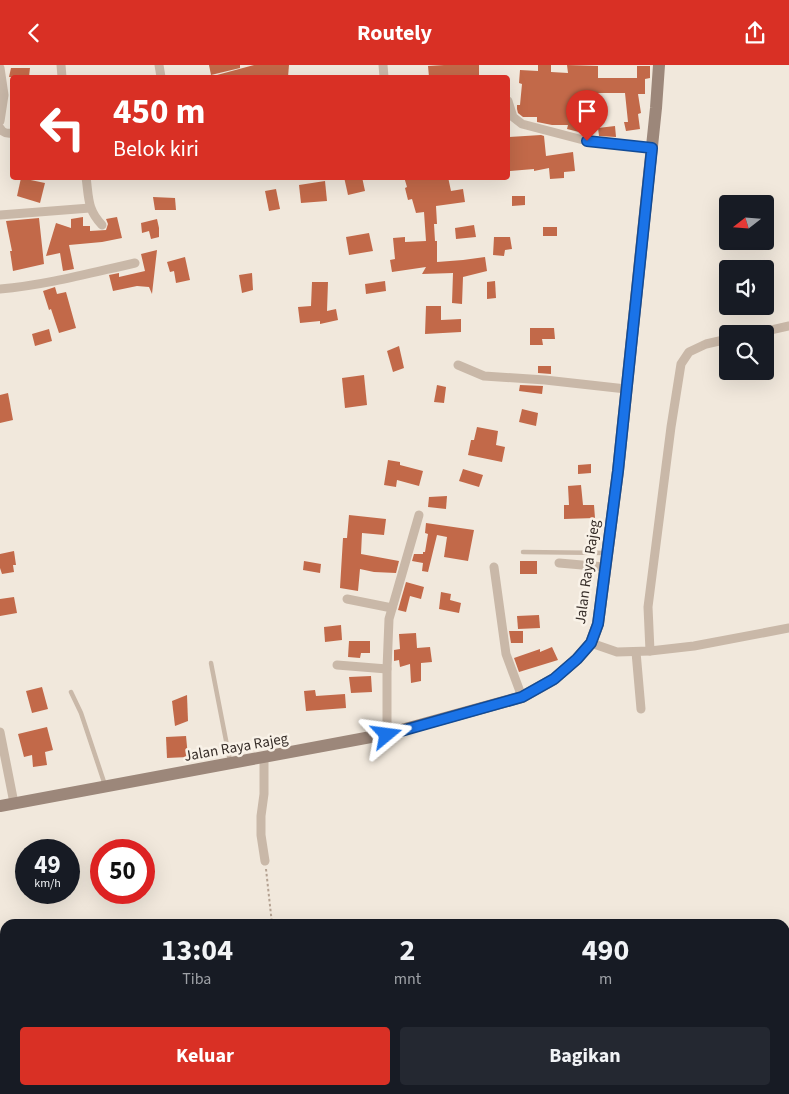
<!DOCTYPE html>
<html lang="id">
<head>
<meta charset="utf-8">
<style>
  :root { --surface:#171b24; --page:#242831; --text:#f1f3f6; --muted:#9ea1a6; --accent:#d93025 }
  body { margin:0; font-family:"Source Sans 3",sans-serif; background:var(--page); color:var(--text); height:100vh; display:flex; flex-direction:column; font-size:19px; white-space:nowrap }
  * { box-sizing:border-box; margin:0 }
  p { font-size:16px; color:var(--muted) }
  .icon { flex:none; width:28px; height:28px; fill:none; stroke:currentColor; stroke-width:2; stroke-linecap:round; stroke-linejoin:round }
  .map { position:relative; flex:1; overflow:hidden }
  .side { position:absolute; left:0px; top:854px; width:790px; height:176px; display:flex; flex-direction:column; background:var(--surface); border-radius:15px 15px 0 0; box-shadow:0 5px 20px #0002 }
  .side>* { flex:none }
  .guide { position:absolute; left:10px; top:10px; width:500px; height:105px; border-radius:5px; box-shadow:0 5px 20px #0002; background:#d93025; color:#fff; overflow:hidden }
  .needle { width:32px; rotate:253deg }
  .buttons { position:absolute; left:719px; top:130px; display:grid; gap:10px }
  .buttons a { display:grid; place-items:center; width:55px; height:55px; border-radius:5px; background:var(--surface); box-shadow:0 5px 20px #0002; font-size:25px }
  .speed { position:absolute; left:15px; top:774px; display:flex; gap:10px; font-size:25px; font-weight:700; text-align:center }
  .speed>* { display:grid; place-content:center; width:65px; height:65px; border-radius:50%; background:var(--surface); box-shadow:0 5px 20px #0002; line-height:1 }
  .speed small { font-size:12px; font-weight:400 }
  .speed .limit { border:8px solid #d22; background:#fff; color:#111 }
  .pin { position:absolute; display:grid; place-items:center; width:42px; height:42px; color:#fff; margin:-51px -21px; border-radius:50% 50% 50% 0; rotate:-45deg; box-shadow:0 0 5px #0007 }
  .pin .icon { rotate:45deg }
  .me { position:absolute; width:55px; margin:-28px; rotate:74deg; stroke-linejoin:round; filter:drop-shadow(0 0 4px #0008) }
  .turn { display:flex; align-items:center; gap:18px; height:105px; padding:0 20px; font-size:22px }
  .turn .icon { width:65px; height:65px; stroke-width:2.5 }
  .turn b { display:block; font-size:35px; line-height:42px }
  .eta { display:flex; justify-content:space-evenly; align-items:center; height:85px; text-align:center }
  .eta b { font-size:30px; font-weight:700; line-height:35px }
  .cta { display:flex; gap:10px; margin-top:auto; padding:10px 20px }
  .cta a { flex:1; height:58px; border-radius:5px; background:var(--accent); color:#fff; font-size:20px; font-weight:700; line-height:58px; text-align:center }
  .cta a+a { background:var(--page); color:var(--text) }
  header { display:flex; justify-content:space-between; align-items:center; height:65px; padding:0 20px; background:var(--accent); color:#fff; font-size:22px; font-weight:700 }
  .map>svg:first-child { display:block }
</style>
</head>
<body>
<header><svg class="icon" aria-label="back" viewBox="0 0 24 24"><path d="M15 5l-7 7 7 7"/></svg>Routely<svg class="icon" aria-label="share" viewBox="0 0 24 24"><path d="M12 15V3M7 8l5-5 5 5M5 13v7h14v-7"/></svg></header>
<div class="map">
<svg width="789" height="1029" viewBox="0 0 789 1029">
  <rect width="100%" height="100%" fill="#f1e8dc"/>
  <g fill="#c26949">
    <path d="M 209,0 L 240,0 L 240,3 L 211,10 Z"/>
    <path d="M 254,0 L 289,0 L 288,12 L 218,12 L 217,10 Z"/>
    <path d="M 444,0 L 479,0 L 479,10 L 456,10 L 456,12 L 429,12 L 428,1 Z"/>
    <path d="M 538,0 L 551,0 L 551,7 L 568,8 L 567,0 L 598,1 L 598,13 L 637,13 L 637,1 L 650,1 L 650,13 L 645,14 L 645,29 L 638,29 L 641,48 L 638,49 L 640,64 L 626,66 L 624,57 L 628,57 L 625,28 L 591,28 L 590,63 L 579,63 L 579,67 L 567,64 L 568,60 L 552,60 L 537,57 L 537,52 L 523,52 L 518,48 L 517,44 L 517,40 L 520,40 L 522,19 L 519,18 L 520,5 L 538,6 Z"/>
    <path d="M 11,3 L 30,3 L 29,12 L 9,12 Z"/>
    <path d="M 615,61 L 616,72 L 599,71 L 598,63 Z"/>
    <path d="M 541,70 L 544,71 L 546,91 L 573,87 L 575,106 L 564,107 L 564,113 L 550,114 L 549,103 L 534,106 L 534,104 L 510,106 L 509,72 Z"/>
    <path d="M 344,112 L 362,112 L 365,126 L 348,130 Z"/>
    <path d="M 404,112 L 448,112 L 451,126 L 463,124 L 465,137 L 436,141 L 437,159 L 434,159 L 435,176 L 437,176 L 437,197 L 463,195 L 485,192 L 487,206 L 463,212 L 462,239 L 452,238 L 453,208 L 422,209 L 426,202 L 392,207 L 390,195 L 395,194 L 393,173 L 405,172 L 405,177 L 426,176 L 424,147 L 416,148 L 412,134 L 408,135 L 405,123 L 407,122 Z"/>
    <path d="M 21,113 L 45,118 L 40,138 L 17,131 Z"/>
    <path d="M 325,116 L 327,136 L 301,138 L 299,120 Z"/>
    <path d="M 276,124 L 280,144 L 269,146 L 265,126 Z"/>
    <path d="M 512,131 L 525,131 L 525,140 L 512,141 Z"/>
    <path d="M 153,132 L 175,133 L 176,145 L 155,145 Z"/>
    <path d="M 83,152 L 83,161 L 90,161 L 90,166 L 106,165 L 108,159 L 106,154 L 117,152 L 122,173 L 102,177 L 69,180 L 74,204 L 63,206 L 60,188 L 46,191 L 56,158 L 71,163 L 71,154 Z"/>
    <path d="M 39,153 L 44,199 L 13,206 L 10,186 L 12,186 L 6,156 Z"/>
    <path d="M 157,154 L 159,163 L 159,172 L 151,174 L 149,166 L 142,168 L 141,158 Z"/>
    <path d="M 474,160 L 476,172 L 456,174 L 455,163 Z"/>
    <rect x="543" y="162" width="14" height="9"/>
    <path d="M 369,168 L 373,186 L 349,190 L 346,172 Z"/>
    <path d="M 494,172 L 510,172 L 512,184 L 505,185 L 504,191 L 493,190 Z"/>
    <path d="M 157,185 L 152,229 L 149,222 L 137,221 L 113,226 L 109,210 L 119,208 L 119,212 L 145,206 L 141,189 Z"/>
    <path d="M 185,192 L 190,215 L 176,218 L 174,206 L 170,207 L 167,197 Z"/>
    <path d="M 252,208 L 253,225 L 242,228 L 239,210 Z"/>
    <path d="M 385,216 L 386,226 L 366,229 L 365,219 Z"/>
    <path d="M 495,216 L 496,233 L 487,234 L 487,217 Z"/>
    <path d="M 312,217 L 328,217 L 327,246 L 336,244 L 338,255 L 320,259 L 320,256 L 300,258 L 298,242 L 311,241 Z"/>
    <path d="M 55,222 L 57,229 L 66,227 L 76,263 L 59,268 L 51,244 L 49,245 L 43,226 Z"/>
    <path d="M 426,241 L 441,241 L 441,255 L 461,254 L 461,267 L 425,269 Z"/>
    <path d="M 530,263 L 554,263 L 555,274 L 542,274 L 543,280 L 530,280 Z"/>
    <path d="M 49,264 L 52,276 L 35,281 L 32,269 Z"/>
    <path d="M 399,281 L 404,303 L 393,307 L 387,286 Z"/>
    <path d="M 538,301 L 551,301 L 551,309 L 538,308 Z"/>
    <path d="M 364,310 L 367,340 L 345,343 L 342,313 Z"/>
    <path d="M 437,320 L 446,322 L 444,338 L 434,337 Z"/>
    <path d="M 520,320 L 543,321 L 542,329 L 519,326 Z"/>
    <path d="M 8,328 L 13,355 L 0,358 L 0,330 Z"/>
    <path d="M 522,344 L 538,348 L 536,361 L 519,357 Z"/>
    <path d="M 477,362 L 498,366 L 496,380 L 505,382 L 502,397 L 468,390 L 471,375 L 474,375 Z"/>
    <path d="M 388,395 L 400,397 L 400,400 L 423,406 L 419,421 L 397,415 L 396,422 L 384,420 Z"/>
    <path d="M 591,399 L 591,408 L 578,409 L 578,400 Z"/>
    <path d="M 463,404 L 483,410 L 479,422 L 459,416 Z"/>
    <path d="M 581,420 L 583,440 L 594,440 L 595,453 L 564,454 L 564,440 L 569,440 L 568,421 Z"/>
    <path d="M 447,431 L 446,444 L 428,442 L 429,432 Z"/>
    <path d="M 349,450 L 386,454 L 384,470 L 362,468 L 361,489 L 399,496 L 396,508 L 374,507 L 360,504 L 358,526 L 340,523 L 343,473 L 347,473 Z"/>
    <path d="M 426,458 L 474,465 L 468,496 L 444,492 L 447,472 L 437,470 L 428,507 L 422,506 L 423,498 L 412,496 L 414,489 L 423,489 L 423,487 L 425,487 L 428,469 L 425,468 Z"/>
    <path d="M 14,486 L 16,500 L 13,500 L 14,507 L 2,509 L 0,503 L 0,489 Z"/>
    <path d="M 304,496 L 321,499 L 320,508 L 303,505 Z"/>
    <rect x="520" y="496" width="17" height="13"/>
    <path d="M 406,517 L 424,522 L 421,534 L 410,531 L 406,547 L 398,545 Z"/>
    <path d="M 441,527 L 451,529 L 450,535 L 461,538 L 459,548 L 439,544 Z"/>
    <path d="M 14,532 L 17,548 L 0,551 L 0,534 Z"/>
    <path d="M 539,550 L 540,563 L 518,564 L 517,551 Z"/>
    <path d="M 341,560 L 342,575 L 325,577 L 324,562 Z"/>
    <path d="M 509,566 L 523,566 L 523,578 L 511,578 Z"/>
    <path d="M 416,568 L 417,583 L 430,582 L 432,597 L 421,598 L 421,616 L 411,618 L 410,599 L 400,602 L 399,595 L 394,596 L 394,585 L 400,584 L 399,569 Z"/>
    <path d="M 349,576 L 370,576 L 370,588 L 361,588 L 360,593 L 348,592 Z"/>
    <path d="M 552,582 L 558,595 L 519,607 L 514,593 L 540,584 L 540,587 Z"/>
    <path d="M 371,611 L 372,627 L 351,628 L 349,612 Z"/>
    <path d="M 42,622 L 48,644 L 32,648 L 26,626 Z"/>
    <path d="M 315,625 L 316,631 L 345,629 L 346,643 L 306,646 L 304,626 Z"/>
    <path d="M 187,630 L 188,656 L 175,661 L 172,636 Z"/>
    <path d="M 47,662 L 53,685 L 45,687 L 47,700 L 33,702 L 32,690 L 24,692 L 18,669 Z"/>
    <path d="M 186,671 L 188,692 L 167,693 L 166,672 Z"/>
  </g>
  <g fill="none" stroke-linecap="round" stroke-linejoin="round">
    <g stroke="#b5a292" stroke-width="2" stroke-dasharray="2.5 2.5" stroke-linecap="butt">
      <path d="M 266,804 L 272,859"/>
      <path d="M 217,1029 L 230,1025"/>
    </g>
    <g stroke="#c9b8a8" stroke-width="4.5">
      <path d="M 523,487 L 606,488"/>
      <path d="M 211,598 L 230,696"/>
      <path d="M 71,627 L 81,648 L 105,720"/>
    </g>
    <g stroke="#c9b8a8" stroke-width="9">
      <path d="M 61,0 L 62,12"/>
      <path d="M 159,0 L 161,12"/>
      <path d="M 383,0 L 384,12"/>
      <path d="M 0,3 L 4,30 L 0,56"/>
      <path d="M 508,36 L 513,52 L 522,59 L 587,76 L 652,83"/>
      <path d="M 0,63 C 3,68 6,69 12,68"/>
      <path d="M 86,112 C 89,133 87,144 102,160"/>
      <path d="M 0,150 L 90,143"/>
      <path d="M 0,224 C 46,220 90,208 135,198"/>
      <path d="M 753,269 L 789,261"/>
      <path d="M 458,300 L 484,311 L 545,315 L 626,324"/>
      <path d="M 559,498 L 605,502"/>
      <path d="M 494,502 L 506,589 L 522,632"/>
      <path d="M 347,534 L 392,543"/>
      <path d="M 591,578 L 617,587 L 650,586 L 694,581 L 789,563"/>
      <path d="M 650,586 L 648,542 L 671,362 L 681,299 L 689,287 L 706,279 L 728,274"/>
      <path d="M 636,587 L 641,644"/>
      <path d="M 337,600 L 387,604"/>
      <path d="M 0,667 L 14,738"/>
      <path d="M 387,669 L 387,604 L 389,554 L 419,450"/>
      <path d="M 264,693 L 264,729 L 261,751 L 261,770 L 265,796"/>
    </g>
    <path stroke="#9c877a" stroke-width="12" d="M 0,741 L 387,669 L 522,632 L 554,614 L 577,594 L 591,578 L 598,559 L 618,406 L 656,43 L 659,0"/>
  </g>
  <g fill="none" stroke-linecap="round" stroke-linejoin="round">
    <g stroke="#114b97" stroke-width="12">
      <path id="route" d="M 387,670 L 522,632 L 554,614 L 577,594 L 591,578 L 598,559 L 618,406 L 652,83 L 587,76"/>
    </g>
    <use href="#route" stroke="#1a73e8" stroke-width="9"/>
  </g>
  <g text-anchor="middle" stroke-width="5" stroke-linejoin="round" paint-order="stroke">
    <g font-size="15" fill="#362d28" stroke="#f9f2e8">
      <text transform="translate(587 507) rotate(-82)" y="5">Jalan Raya Rajeg</text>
      <text transform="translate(236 682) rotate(-10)" y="5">Jalan Raya Rajeg</text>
    </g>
  </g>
</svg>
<div class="buttons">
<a><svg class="needle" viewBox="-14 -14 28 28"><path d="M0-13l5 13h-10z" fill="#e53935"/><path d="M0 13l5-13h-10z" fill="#9ea1a6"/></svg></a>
<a><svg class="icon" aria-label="sound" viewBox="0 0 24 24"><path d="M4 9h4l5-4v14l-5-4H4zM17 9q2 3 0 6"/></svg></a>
<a><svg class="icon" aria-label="search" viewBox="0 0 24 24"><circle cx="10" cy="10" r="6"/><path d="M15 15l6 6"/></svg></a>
</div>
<div class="speed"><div>49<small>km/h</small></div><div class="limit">50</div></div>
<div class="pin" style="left:587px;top:76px;background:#d93025"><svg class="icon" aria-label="arrive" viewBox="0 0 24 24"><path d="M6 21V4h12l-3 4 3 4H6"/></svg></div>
<svg class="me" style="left:387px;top:670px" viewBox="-20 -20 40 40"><path d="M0-17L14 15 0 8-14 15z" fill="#1a73e8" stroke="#fff" stroke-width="4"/></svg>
<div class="guide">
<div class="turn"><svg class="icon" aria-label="left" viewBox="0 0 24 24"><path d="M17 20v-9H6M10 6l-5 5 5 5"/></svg><div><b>450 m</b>Belok kiri</div></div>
</div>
<section class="side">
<div class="eta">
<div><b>13:04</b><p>Tiba</p></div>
<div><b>2</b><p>mnt</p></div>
<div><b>490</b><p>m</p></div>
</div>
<div class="cta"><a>Keluar</a><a>Bagikan</a></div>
</section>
</div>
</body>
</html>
